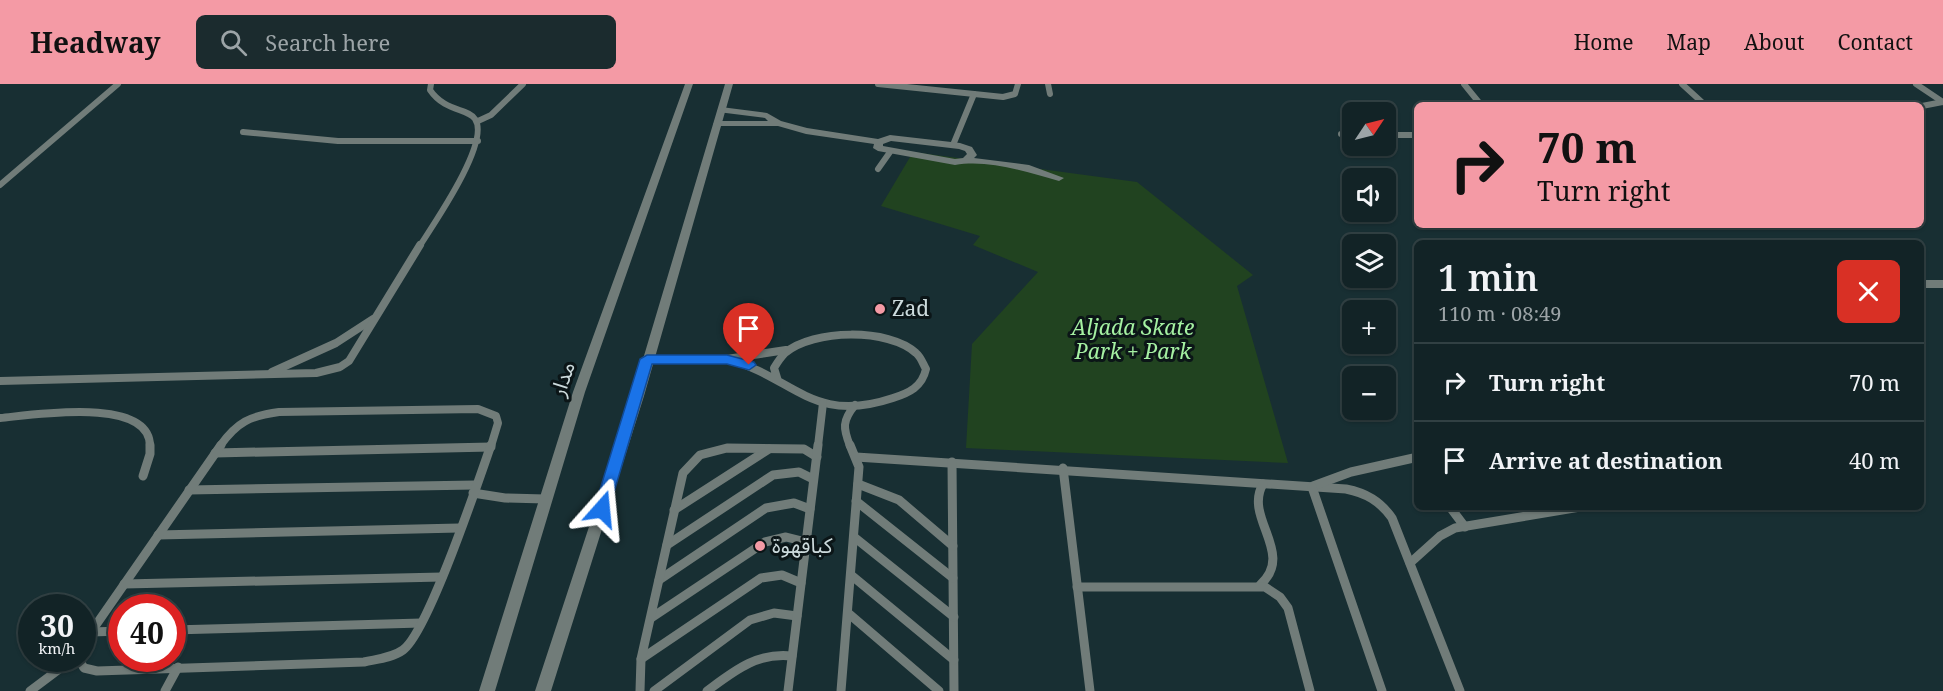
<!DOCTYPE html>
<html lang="en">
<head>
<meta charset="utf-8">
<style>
  :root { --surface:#122326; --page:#1b2b2e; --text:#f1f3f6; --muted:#9ca4a7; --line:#314043; --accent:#f49aa5 }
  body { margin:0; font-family:"Noto Serif","Noto Sans Arabic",serif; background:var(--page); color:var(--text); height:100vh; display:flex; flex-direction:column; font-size:22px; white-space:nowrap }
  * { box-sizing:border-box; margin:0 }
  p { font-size:20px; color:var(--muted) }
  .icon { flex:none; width:33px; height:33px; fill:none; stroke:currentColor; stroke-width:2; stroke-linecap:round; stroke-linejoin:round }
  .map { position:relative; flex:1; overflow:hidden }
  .drawer { position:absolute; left:1414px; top:156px; width:510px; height:270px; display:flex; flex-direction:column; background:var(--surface); border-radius:9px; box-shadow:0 2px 4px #0004,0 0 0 2px var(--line) }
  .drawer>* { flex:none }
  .hud { position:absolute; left:1414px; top:18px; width:510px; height:126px; border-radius:9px; box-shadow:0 2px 4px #0004,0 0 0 2px var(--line); background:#f49aa5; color:#111; overflow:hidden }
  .needle { width:39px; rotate:55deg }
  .buttons { position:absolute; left:1342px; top:18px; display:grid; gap:12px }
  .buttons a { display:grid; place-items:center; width:54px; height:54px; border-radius:9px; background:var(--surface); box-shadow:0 2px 4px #0004,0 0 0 2px var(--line); font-size:30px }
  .speed { position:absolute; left:18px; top:510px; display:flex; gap:12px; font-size:30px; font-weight:700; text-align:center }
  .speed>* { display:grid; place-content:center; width:78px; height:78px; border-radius:50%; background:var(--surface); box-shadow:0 2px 4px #0004,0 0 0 2px var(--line); line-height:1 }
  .speed small { font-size:15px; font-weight:400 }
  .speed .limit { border:9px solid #d22; background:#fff; color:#111 }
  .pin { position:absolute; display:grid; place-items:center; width:51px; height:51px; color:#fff; margin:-62px -26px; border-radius:50% 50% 50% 0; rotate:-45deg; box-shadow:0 0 6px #0007 }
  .pin .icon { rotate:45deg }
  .me { position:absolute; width:66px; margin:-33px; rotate:18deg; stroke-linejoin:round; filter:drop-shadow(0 0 4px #0008) }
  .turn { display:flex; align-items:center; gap:21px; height:126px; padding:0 24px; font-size:27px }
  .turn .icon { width:78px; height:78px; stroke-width:2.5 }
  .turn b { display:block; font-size:42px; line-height:51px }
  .round { display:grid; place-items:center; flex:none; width:63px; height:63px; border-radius:9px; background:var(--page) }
  .overview { display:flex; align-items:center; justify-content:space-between; height:102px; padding:0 24px }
  h1 { font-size:36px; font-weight:600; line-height:45px }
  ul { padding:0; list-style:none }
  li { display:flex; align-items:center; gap:18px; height:78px; padding:0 24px; border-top:2px solid var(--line) }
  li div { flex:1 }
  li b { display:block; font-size:22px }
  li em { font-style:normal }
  header { display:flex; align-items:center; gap:36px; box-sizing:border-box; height:84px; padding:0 30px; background:var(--accent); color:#111 }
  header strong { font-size:28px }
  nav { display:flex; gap:33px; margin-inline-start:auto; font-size:21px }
  .search { width:420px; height:54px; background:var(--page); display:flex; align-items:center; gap:15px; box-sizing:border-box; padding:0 21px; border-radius:9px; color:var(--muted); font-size:22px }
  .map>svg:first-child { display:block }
</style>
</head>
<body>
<header>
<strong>Headway</strong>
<div class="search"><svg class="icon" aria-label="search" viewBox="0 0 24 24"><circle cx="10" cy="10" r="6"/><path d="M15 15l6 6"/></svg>Search here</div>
<nav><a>Home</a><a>Map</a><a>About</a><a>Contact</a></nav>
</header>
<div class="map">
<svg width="1943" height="607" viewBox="0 0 1943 607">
  <rect width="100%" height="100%" fill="#182f33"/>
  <path fill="#214320" d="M 913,68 L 1137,98 L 1253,191 L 1237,202 L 1288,379 L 966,364 L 972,260 L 1038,188 L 973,161 L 980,152 L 881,122 Z"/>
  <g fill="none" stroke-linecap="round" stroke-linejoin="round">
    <g stroke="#717c79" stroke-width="6">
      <path d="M 878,0 L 1003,13 L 1015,10 L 1018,0"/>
      <path d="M 1048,0 L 1050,10"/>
      <path d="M 1464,0 L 1481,21"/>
      <path d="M 1682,0 L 1705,21"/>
      <path d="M 1916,0 L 1943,18"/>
      <path d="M 1922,22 L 1943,18"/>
      <path d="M 478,37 L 491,31 L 523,0"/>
      <path d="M 243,48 L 338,57 L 478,57"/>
      <path d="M 1341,50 L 1353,50"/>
      <path d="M 1386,51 L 1418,51"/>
      <path d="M 953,61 L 974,10"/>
      <path d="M 878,85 L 890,68"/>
      <path d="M 0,101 L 118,0"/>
      <path d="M 419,163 C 433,141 491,58 475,35 C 468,24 445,28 430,6 L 431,0"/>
    </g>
    <g stroke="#717c79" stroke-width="8">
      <path d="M 1922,200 L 1943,200"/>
      <path d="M 647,275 L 727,275 L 786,266"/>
      <path d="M 727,275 C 794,293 812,341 893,314 C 909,309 922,303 926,285 C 923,280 921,273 916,269 C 889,244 813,245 785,269 C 781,273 777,279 774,284 L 778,297"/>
      <path d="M 272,288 L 336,259 L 373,235"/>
      <path d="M 0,297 L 316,289 L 340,283 L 349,277 L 420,161"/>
      <path d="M 0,334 C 33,331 150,312 150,362"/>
      <path d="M 220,362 C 237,338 250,332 279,328 L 478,325 L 496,332 L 498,339 L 491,362"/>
      <path d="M 818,362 L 823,319"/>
      <path d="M 850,362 C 843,344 842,337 855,321"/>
    </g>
    <g stroke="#717c79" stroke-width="9">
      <path d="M 215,369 L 491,363"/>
      <path d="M 856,373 L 1346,405 C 1366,409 1380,417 1392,434 L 1460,607"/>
      <path d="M 952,378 L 954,607"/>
      <path d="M 1063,384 L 1090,607"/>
      <path d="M 143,392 L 150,370 L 150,361"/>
      <path d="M 858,400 L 899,416 L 953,462"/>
      <path d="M 1313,402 L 1351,388 L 1418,373"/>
      <path d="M 1312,403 L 1382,607"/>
      <path d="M 189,406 L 475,401"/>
      <path d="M 473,409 L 505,414 L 545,415"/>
      <path d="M 856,417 L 953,494"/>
      <path d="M 1450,423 L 1465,443"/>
      <path d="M 674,426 L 769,365"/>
      <path d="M 158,451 L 459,444"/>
      <path d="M 854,453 L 954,533"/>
      <path d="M 667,461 L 773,391 L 799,388 L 813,395"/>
      <path d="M 1410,479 L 1440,452 L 1455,444 L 1580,423"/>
      <path d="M 851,491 L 954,576"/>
      <path d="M 659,496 L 766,424 L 794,419 L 810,425"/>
      <path d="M 124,500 L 442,493"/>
      <path d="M 1260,501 C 1296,469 1243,434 1263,400"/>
      <path d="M 1077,503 L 1265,503 L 1280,513 L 1288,524 L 1310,607"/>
      <path d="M 848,529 L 939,607"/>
      <path d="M 651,534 L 765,458 L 786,453 L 806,458"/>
      <path d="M 172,546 L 421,539"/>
      <path d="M 91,548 L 122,547"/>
      <path d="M 82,561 L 221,361"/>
      <path d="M 78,574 L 84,584 L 97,587 L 364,578 C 377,575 392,574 403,566 C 428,548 478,398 491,361"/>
      <path d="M 641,575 L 761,494 L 782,491 L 801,499"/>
      <path d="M 30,607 L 74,574"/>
      <path d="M 165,607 L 178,583"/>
      <path d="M 640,607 L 641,575 L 683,389 L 700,371 L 727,364 L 804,365 L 817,373"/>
      <path d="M 654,607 L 750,536 L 774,529 L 797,532"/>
      <path d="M 707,607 C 734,587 757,568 792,572"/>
      <path d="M 788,607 L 818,361"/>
      <path d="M 841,607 L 859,383 L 850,361"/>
    </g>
    <path fill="#717c79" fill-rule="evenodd" d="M 721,23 L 767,29 L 781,37 L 807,44 L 878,55 L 890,51 L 960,59 L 972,63 L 977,71 L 974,74 L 1029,81 L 1064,94 L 1059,97 C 1027,88 988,75 955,81 L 878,67 L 873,64 L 874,60 L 806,50 L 778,42 L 714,42 L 713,40 L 717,37 L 768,37 L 765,34 L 718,28 L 718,24 ZM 891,57 L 959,65 L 965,67 L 967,70 L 963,74 L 955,75 L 883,62 L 883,60 Z"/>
    <g fill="#717c79" fill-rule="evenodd">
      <path d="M 685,0 L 693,0 L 585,308 L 495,607 L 479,607 L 573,308 Z"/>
      <path d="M 725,0 L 733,0 L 644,312 L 551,607 L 535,607 L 632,312 Z"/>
    </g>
  </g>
  <path fill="#1a73e8" stroke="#114b97" stroke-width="1.5" d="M 647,271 L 727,271 L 754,278 L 756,281 L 749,286 L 727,280 L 652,280 L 609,425 L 602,431 L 594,425 L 640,275 Z"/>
  <g fill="#f49aa5" stroke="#0b1517" stroke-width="2">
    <circle cx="880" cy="225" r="6"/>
    <circle cx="760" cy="462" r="6"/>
  </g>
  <g text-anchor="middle" stroke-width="6" stroke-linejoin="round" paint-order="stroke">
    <g font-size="21" fill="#ccdadc" stroke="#0b1517" text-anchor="start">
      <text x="892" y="232">Zad</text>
      <text x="772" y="469">كباقهوة</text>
    </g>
    <g font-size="21" font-style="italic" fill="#a5f1a2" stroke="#0b1517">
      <text x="1133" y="251">Aljada Skate<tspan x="1133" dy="24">Park + Park</tspan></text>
    </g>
    <g font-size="21" fill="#ccdadc" stroke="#0b1517">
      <text transform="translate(563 295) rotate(-71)" y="7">مدار</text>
    </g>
  </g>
</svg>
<div class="buttons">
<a><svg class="needle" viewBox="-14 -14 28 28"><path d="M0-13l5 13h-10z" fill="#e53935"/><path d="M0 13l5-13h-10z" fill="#9ca4a7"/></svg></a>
<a><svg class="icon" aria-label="sound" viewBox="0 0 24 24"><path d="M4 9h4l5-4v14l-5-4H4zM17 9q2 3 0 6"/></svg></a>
<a><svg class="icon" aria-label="layers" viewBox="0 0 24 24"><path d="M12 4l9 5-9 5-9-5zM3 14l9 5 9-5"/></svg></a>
<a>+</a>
<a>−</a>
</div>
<div class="speed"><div>30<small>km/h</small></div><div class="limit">40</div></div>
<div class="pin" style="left:749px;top:281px;background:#d93025"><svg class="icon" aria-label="arrive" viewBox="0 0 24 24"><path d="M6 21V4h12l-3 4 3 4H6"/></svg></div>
<svg class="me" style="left:602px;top:425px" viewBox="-20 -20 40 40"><path d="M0-17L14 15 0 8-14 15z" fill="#1a73e8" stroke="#fff" stroke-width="4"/></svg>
<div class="hud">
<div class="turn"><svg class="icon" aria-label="right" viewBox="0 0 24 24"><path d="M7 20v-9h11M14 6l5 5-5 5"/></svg><div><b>70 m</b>Turn right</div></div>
</div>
<section class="drawer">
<div class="overview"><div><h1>1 min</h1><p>110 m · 08:49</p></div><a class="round" style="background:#d93025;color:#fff"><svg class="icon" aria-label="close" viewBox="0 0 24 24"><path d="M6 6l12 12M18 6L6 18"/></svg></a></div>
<ul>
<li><svg class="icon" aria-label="right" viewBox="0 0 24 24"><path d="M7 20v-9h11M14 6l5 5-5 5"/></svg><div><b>Turn right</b></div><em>70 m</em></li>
<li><svg class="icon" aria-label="arrive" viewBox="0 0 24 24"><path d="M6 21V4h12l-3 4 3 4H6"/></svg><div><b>Arrive at destination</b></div><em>40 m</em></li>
</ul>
</section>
</div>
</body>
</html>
